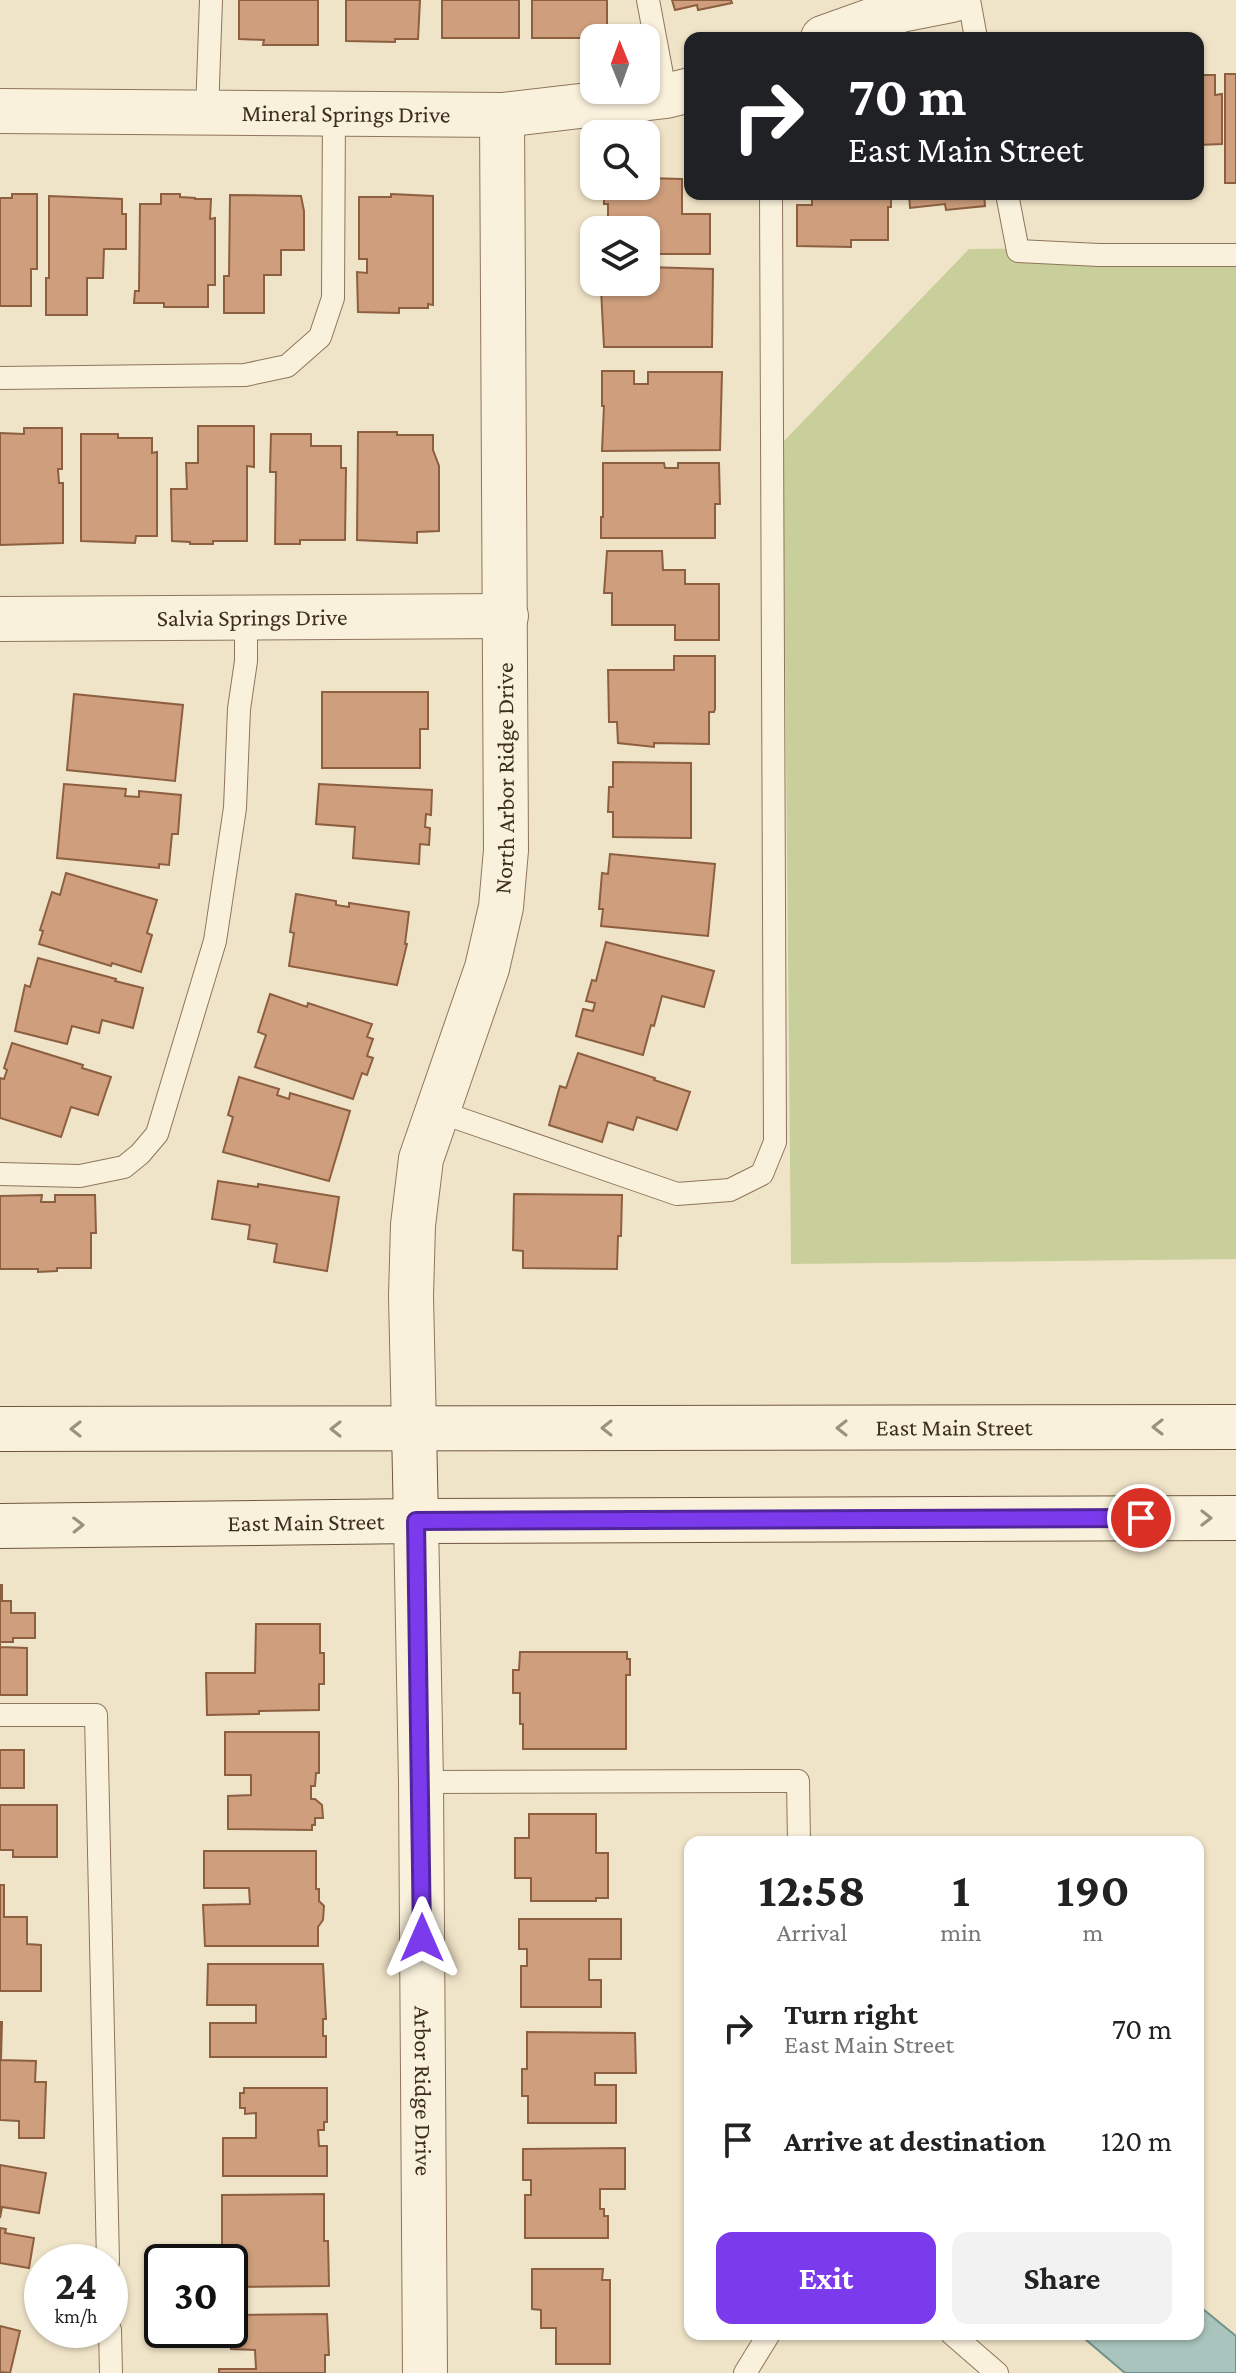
<!DOCTYPE html>
<html lang="en">
<head>
<meta charset="utf-8">
<style>
  :root { --surface:#fff; --page:#f2f2f2; --text:#222; --muted:#767676; --accent:#7c3aed }
  body { margin:0; font-family:"Crimson Pro",serif; background:var(--page); color:var(--text); height:100vh; display:flex; flex-direction:column; font-size:30px; white-space:nowrap }
  * { box-sizing:border-box; margin:0 }
  p { font-size:26px; color:var(--muted) }
  .icon { flex:none; width:44px; height:44px; fill:none; stroke:currentColor; stroke-width:2; stroke-linecap:round; stroke-linejoin:round }
  .map { position:relative; flex:1; overflow:hidden }
  .details { position:absolute; left:684px; top:1836px; width:520px; height:504px; display:flex; flex-direction:column; background:var(--surface); border-radius:16px; box-shadow:0 2px 6px #0004 }
  .details>* { flex:none }
  .guide { position:absolute; left:684px; top:32px; width:520px; height:168px; border-radius:16px; box-shadow:0 2px 6px #0004; background:#202124; color:#fff; overflow:hidden }
  .needle { width:52px; rotate:359deg }
  .fabs { position:absolute; left:580px; top:24px; display:grid; gap:16px }
  .fabs a { display:grid; place-items:center; width:80px; height:80px; border-radius:16px; background:var(--surface); box-shadow:0 2px 6px #0004; font-size:40px }
  .speed { position:absolute; left:24px; top:2244px; display:flex; gap:16px; font-size:40px; font-weight:700; text-align:center }
  .speed>* { display:grid; place-content:center; width:104px; height:104px; border-radius:50%; background:var(--surface); box-shadow:0 2px 6px #0004; line-height:1 }
  .speed small { font-size:20px; font-weight:400 }
  .speed .limit { border:4px solid #111; border-radius:12px; background:#fff; color:#111 }
  .pin { position:absolute; display:grid; place-items:center; width:68px; height:68px; color:#fff; margin:-34px; border:4px solid #fff; border-radius:50%; box-shadow:0 2px 8px #0007 }
  .me { position:absolute; width:88px; margin:-44px; rotate:0deg; stroke-linejoin:round; filter:drop-shadow(0 0 6px #0008) }
  .turn { display:flex; align-items:center; gap:28px; height:168px; padding:0 32px; font-size:36px }
  .turn .icon { width:104px; height:104px; stroke-width:2.5 }
  .turn b { display:block; font-size:56px; line-height:68px }
  .eta { display:flex; justify-content:space-evenly; align-items:center; height:136px; text-align:center }
  .eta b { font-size:48px; font-weight:700; line-height:56px }
  .action { display:flex; gap:16px; margin-top:auto; padding:16px 32px }
  .action a { flex:1; height:92px; border-radius:16px; background:var(--accent); color:#fff; font-size:32px; font-weight:700; line-height:92px; text-align:center }
  .action a+a { background:var(--page); color:var(--text) }
  ul { padding:0; list-style:none }
  li { display:flex; align-items:center; gap:24px; height:112px; padding:0 32px }
  li div { flex:1 }
  li b { display:block; font-size:30px }
  li em { font-style:normal }
  .map>svg:first-child { display:block }
</style>
</head>
<body>
<div class="map">
<svg width="1236" height="2373" viewBox="0 0 1236 2373">
  <rect width="100%" height="100%" fill="#f0e4c8"/>
  <path fill="#c9cf9b" d="M 1236,246 L 1236,1259 L 791,1264 L 783,442 L 969,249 Z"/>
  <path fill="#a9c4bc" stroke="#6f938a" stroke-width="2" d="M 1198,2305 L 1236,2336 L 1236,2373 L 1125,2373 L 1079,2334 L 1198,2334 Z"/>
  <g fill="#cf9f7d" stroke="#8d5f41" stroke-width="2">
    <path d="M 239,0 L 318,0 L 318,45 L 263,45 L 264,40 L 239,39 Z"/>
    <path d="M 346,0 L 420,0 L 418,39 L 395,39 L 395,42 L 346,41 Z"/>
    <rect x="442" y="0" width="77" height="38"/>
    <rect x="532" y="0" width="75" height="38"/>
    <path d="M 672,0 L 731,0 L 732,3 L 698,10 L 697,5 L 675,10 Z"/>
    <path d="M 1198,70 L 1202,70 L 1202,75 L 1215,75 L 1215,95 L 1222,94 L 1222,144 L 1198,145 Z"/>
    <rect x="1225" y="74" width="11" height="109"/>
    <path d="M 646,178 L 682,179 L 682,214 L 710,214 L 710,254 L 646,254 L 646,230 L 608,230 L 608,204 L 604,204 L 604,186 L 646,186 Z"/>
    <path d="M 12,194 L 37,194 L 37,269 L 31,269 L 31,306 L 0,306 L 0,198 L 12,198 Z"/>
    <path d="M 161,194 L 180,194 L 180,197 L 195,198 L 195,199 L 211,199 L 210,219 L 215,218 L 215,285 L 208,285 L 208,307 L 164,307 L 164,303 L 134,303 L 135,291 L 139,291 L 140,204 L 161,204 Z"/>
    <path d="M 391,194 L 433,196 L 433,305 L 428,304 L 428,308 L 399,308 L 399,313 L 358,312 L 357,272 L 367,273 L 367,259 L 359,259 L 359,197 L 391,197 Z"/>
    <path d="M 812,194 L 891,194 L 891,207 L 888,207 L 888,240 L 851,240 L 851,247 L 797,246 L 797,205 L 812,205 Z"/>
    <path d="M 909,194 L 984,194 L 985,206 L 946,210 L 945,204 L 910,208 Z"/>
    <path d="M 230,195 L 301,196 L 304,211 L 304,250 L 281,250 L 281,275 L 264,275 L 264,313 L 224,313 L 224,276 L 229,276 Z"/>
    <path d="M 49,196 L 122,199 L 122,214 L 126,214 L 126,249 L 104,249 L 103,278 L 87,278 L 87,315 L 46,315 L 46,278 L 49,278 Z"/>
    <path d="M 647,267 L 713,269 L 712,347 L 604,347 L 601,289 L 605,289 L 605,282 L 646,282 Z"/>
    <path d="M 602,371 L 634,371 L 634,384 L 648,384 L 648,372 L 722,372 L 720,450 L 602,451 L 604,406 L 602,406 Z"/>
    <path d="M 198,426 L 254,426 L 254,467 L 247,466 L 247,541 L 213,541 L 213,544 L 190,544 L 190,542 L 172,541 L 171,489 L 187,489 L 186,463 L 198,463 Z"/>
    <path d="M 24,428 L 62,428 L 62,469 L 58,469 L 59,483 L 63,483 L 63,543 L 0,545 L 0,433 L 24,434 Z"/>
    <path d="M 358,432 L 397,432 L 397,435 L 433,435 L 433,450 L 439,466 L 439,531 L 417,532 L 417,543 L 357,540 Z"/>
    <path d="M 81,434 L 118,434 L 118,438 L 152,438 L 152,453 L 157,452 L 157,536 L 136,536 L 135,543 L 81,541 Z"/>
    <path d="M 271,434 L 311,434 L 311,446 L 341,446 L 341,468 L 346,468 L 345,540 L 300,540 L 300,544 L 275,544 L 276,472 L 270,472 Z"/>
    <path d="M 603,463 L 664,463 L 665,468 L 678,468 L 678,463 L 719,463 L 720,504 L 715,504 L 715,538 L 601,538 L 601,517 L 603,517 Z"/>
    <path d="M 607,551 L 662,551 L 663,570 L 685,570 L 685,584 L 719,584 L 719,640 L 675,640 L 675,625 L 612,625 L 612,593 L 604,593 Z"/>
    <path d="M 674,656 L 715,656 L 715,709 L 714,712 L 709,712 L 709,744 L 654,743 L 654,747 L 618,743 L 617,722 L 609,722 L 608,670 L 674,670 Z"/>
    <path d="M 322,692 L 428,692 L 428,729 L 420,729 L 420,768 L 322,768 Z"/>
    <path d="M 74,694 L 183,705 L 175,781 L 67,770 Z"/>
    <path d="M 613,762 L 691,763 L 691,838 L 613,837 L 613,812 L 608,812 L 609,787 L 613,787 Z"/>
    <path d="M 64,784 L 126,789 L 125,796 L 139,797 L 139,791 L 181,795 L 178,834 L 172,834 L 169,865 L 159,864 L 159,868 L 57,858 Z"/>
    <path d="M 319,784 L 432,790 L 431,815 L 426,814 L 425,827 L 430,828 L 429,845 L 420,844 L 419,864 L 353,858 L 355,827 L 316,824 Z"/>
    <path d="M 610,854 L 715,864 L 708,936 L 601,926 L 603,909 L 599,909 L 602,873 L 608,874 Z"/>
    <path d="M 66,873 L 157,900 L 147,933 L 152,935 L 141,972 L 112,963 L 111,966 L 39,944 L 43,931 L 40,930 L 52,892 L 60,895 Z"/>
    <path d="M 296,894 L 336,901 L 336,905 L 349,907 L 349,903 L 409,912 L 405,944 L 407,944 L 397,985 L 289,966 L 294,933 L 290,932 Z"/>
    <path d="M 606,942 L 714,971 L 704,1007 L 662,996 L 654,1026 L 651,1025 L 643,1055 L 576,1036 L 583,1009 L 593,1011 L 595,1003 L 586,1001 L 592,980 L 596,981 Z"/>
    <path d="M 38,958 L 116,979 L 115,981 L 143,988 L 133,1028 L 102,1020 L 99,1033 L 72,1026 L 67,1044 L 15,1031 L 25,985 L 30,987 Z"/>
    <path d="M 270,994 L 307,1007 L 308,1003 L 372,1024 L 367,1037 L 373,1039 L 367,1056 L 373,1058 L 367,1075 L 362,1073 L 353,1099 L 255,1067 L 266,1035 L 258,1032 Z"/>
    <path d="M 12,1043 L 83,1065 L 82,1068 L 111,1077 L 98,1115 L 71,1107 L 61,1137 L 0,1118 L 0,1078 L 4,1079 L 7,1070 L 4,1068 Z"/>
    <path d="M 578,1053 L 655,1078 L 654,1080 L 690,1092 L 677,1130 L 637,1117 L 633,1130 L 608,1122 L 602,1142 L 549,1125 L 560,1086 L 566,1088 Z"/>
    <path d="M 239,1077 L 279,1089 L 277,1095 L 289,1099 L 290,1093 L 350,1111 L 329,1181 L 223,1152 L 233,1117 L 228,1115 Z"/>
    <path d="M 218,1181 L 258,1187 L 258,1184 L 339,1197 L 327,1271 L 274,1262 L 277,1244 L 248,1239 L 250,1225 L 212,1219 Z"/>
    <path d="M 514,1194 L 622,1195 L 621,1236 L 618,1236 L 617,1269 L 523,1268 L 523,1251 L 513,1250 Z"/>
    <path d="M 42,1195 L 41,1202 L 55,1202 L 55,1195 L 95,1195 L 96,1233 L 91,1233 L 91,1268 L 57,1268 L 57,1271 L 38,1272 L 38,1269 L 0,1269 L 0,1196 Z"/>
    <path d="M 0,1585 L 2,1585 L 2,1601 L 11,1601 L 11,1613 L 35,1613 L 35,1638 L 13,1638 L 13,1642 L 0,1642 L 0,1647 L 27,1648 L 27,1695 L 0,1695 Z"/>
    <path d="M 256,1624 L 320,1624 L 320,1653 L 324,1653 L 324,1684 L 319,1684 L 319,1710 L 259,1711 L 259,1714 L 207,1715 L 206,1673 L 255,1673 Z"/>
    <path d="M 520,1652 L 627,1652 L 627,1659 L 630,1659 L 630,1675 L 626,1675 L 626,1749 L 523,1749 L 523,1724 L 520,1724 L 520,1693 L 513,1693 L 513,1670 L 519,1670 Z"/>
    <path d="M 225,1732 L 319,1732 L 319,1773 L 316,1773 L 315,1786 L 311,1786 L 311,1799 L 315,1799 L 322,1805 L 323,1818 L 315,1818 L 315,1825 L 312,1825 L 312,1830 L 228,1829 L 228,1796 L 251,1795 L 251,1775 L 225,1775 Z"/>
    <rect x="0" y="1750" width="24" height="38"/>
    <path d="M 0,1805 L 57,1805 L 57,1857 L 13,1857 L 13,1850 L 0,1850 Z"/>
    <path d="M 529,1814 L 596,1814 L 596,1853 L 608,1853 L 608,1898 L 596,1898 L 596,1901 L 531,1901 L 531,1878 L 515,1878 L 515,1838 L 529,1838 Z"/>
    <path d="M 204,1851 L 316,1851 L 316,1889 L 319,1889 L 319,1901 L 324,1906 L 323,1920 L 318,1927 L 318,1946 L 205,1946 L 203,1905 L 250,1904 L 249,1888 L 204,1888 Z"/>
    <path d="M 0,1885 L 4,1885 L 4,1917 L 27,1917 L 27,1944 L 41,1945 L 41,1991 L 0,1991 Z"/>
    <path d="M 519,1919 L 621,1919 L 621,1959 L 589,1959 L 589,1980 L 601,1980 L 601,2007 L 521,2007 L 521,1966 L 527,1966 L 527,1949 L 519,1949 Z"/>
    <path d="M 208,1964 L 323,1964 L 326,2019 L 323,2019 L 323,2036 L 326,2036 L 326,2057 L 210,2057 L 210,2023 L 256,2023 L 256,2005 L 207,2005 Z"/>
    <path d="M 0,2022 L 2,2022 L 1,2060 L 36,2061 L 35,2082 L 46,2082 L 44,2138 L 19,2138 L 19,2121 L 0,2120 Z"/>
    <path d="M 527,2032 L 635,2033 L 636,2073 L 595,2073 L 595,2085 L 616,2085 L 616,2123 L 528,2123 L 528,2096 L 522,2096 L 522,2069 L 527,2069 Z"/>
    <path d="M 244,2088 L 327,2088 L 327,2122 L 324,2122 L 324,2130 L 318,2130 L 319,2146 L 327,2146 L 327,2176 L 223,2176 L 223,2138 L 256,2138 L 256,2113 L 245,2114 L 245,2108 L 240,2108 L 240,2093 L 244,2093 Z"/>
    <path d="M 625,2148 L 625,2189 L 600,2189 L 600,2209 L 604,2209 L 604,2216 L 608,2216 L 608,2238 L 525,2238 L 525,2195 L 531,2195 L 531,2180 L 523,2180 L 523,2149 Z"/>
    <path d="M 0,2165 L 46,2173 L 39,2213 L 2,2207 L 0,2218 Z"/>
    <path d="M 324,2194 L 324,2241 L 328,2241 L 329,2286 L 230,2287 L 230,2262 L 222,2262 L 222,2195 Z"/>
    <path d="M 0,2228 L 6,2229 L 5,2233 L 34,2238 L 29,2268 L 0,2263 Z"/>
    <path d="M 532,2269 L 603,2269 L 602,2280 L 610,2280 L 610,2364 L 556,2364 L 556,2328 L 541,2328 L 541,2310 L 532,2309 Z"/>
    <path d="M 327,2314 L 329,2355 L 325,2355 L 325,2373 L 219,2373 L 219,2369 L 256,2369 L 255,2350 L 231,2349 L 231,2315 Z"/>
    <path d="M 0,2326 L 20,2331 L 10,2373 L 0,2372 Z"/>
  </g>
  <g fill="none" stroke-linecap="round" stroke-linejoin="round">
    <g stroke="#8d765c" stroke-width="24">
      <g id="lane">
        <path d="M 648,0 L 666,96"/>
        <path d="M 969,0 L 976,38"/>
        <path d="M 207,112 L 211,0"/>
        <path d="M 1007,194 L 1018,251 L 1099,255 L 1236,255"/>
        <path d="M 0,378 L 245,375 L 287,366 L 320,337 L 333,298 L 334,113"/>
        <path d="M 437,1111 L 677,1194 L 730,1190 L 762,1174 L 775,1142 L 771,194"/>
        <path d="M 0,1174 L 80,1176 L 124,1167 L 140,1154 L 157,1134 L 215,941 L 235,808 L 239,709 L 246,661 L 246,617"/>
        <path d="M 0,1715 L 96,1715 L 108,2262"/>
        <path d="M 421,1782 L 798,1781 L 799,1842"/>
        <path d="M 110,2330 L 111,2373"/>
        <path d="M 952,2334 L 997,2373"/>
        <path d="M 745,2373 L 769,2334"/>
      </g>
    </g>
    <g stroke="#8d765c" stroke-width="46">
      <g id="street">
        <path d="M 823,38 L 901,10 L 952,0"/>
        <path id="s1" d="M 0,111 L 502,115 L 666,96 L 690,90"/>
        <path id="s2" d="M 0,619 L 506,616"/>
        <path id="s3" d="M 414,1429 L 411,1296 L 413,1225 L 421,1159 L 487,968 L 501,907 L 506,850 L 502,115"/>
        <path id="s4" d="M 416,1521 L 421,1782 L 425,2373"/>
      </g>
    </g>
    <g stroke="#6f573f" stroke-width="46">
      <g id="secondary">
        <path id="s5" d="M 0,1429 L 1236,1427"/>
        <path d="M 414,1429 L 416,1521"/>
        <path id="s6" d="M 0,1526 L 416,1521 L 1236,1518"/>
      </g>
    </g>
    <use href="#lane" stroke="#faf1dc" stroke-width="22"/>
    <use href="#street" stroke="#faf1dc" stroke-width="44"/>
    <use href="#secondary" stroke="#faf1dc" stroke-width="44"/>
  </g>
  <defs><path id="oneway-chevron" d="M-2-3.5L2.5 0L-2 3.5" fill="none" stroke-width="1.6" stroke-linecap="round" stroke-linejoin="round" transform="scale(2)"/></defs>
  <g stroke="#9c907e">
    <use href="#oneway-chevron" transform="translate(1158 1427) rotate(180)"/>
    <use href="#oneway-chevron" transform="translate(607 1428) rotate(180)"/>
    <use href="#oneway-chevron" transform="translate(842 1428) rotate(180)"/>
    <use href="#oneway-chevron" transform="translate(76 1429) rotate(-180)"/>
    <use href="#oneway-chevron" transform="translate(336 1429) rotate(-180)"/>
    <use href="#oneway-chevron" transform="translate(1206 1518)"/>
    <use href="#oneway-chevron" transform="translate(78 1525) rotate(-1)"/>
  </g>
  <g fill="none" stroke-linecap="round" stroke-linejoin="round">
    <g stroke="#51269a" stroke-width="20">
      <path id="route" d="M 422,1938 L 416,1521 L 1141,1518"/>
    </g>
    <use href="#route" stroke="#7c3aed" stroke-width="14"/>
  </g>
  <g text-anchor="middle" stroke-width="7" stroke-linejoin="round" paint-order="stroke">
    <g font-size="24" fill="#3d2e20" stroke="#f7eed8">
      <text dy="8" stroke="none"><textPath href="#s1" startOffset="346">Mineral Springs Drive</textPath></text>
      <text dy="8" stroke="none"><textPath href="#s2" startOffset="252">Salvia Springs Drive</textPath></text>
      <text dy="8" stroke="none"><textPath href="#s3" startOffset="664">North Arbor Ridge Drive</textPath></text>
      <text dy="8" stroke="none"><textPath href="#s5" startOffset="954">East Main Street</textPath></text>
      <text dy="8" stroke="none"><textPath href="#s6" startOffset="306">East Main Street</textPath></text>
      <text dy="8" stroke="none"><textPath href="#s4" startOffset="570">Arbor Ridge Drive</textPath></text>
    </g>
  </g>
</svg>
<div class="fabs">
<a><svg class="needle" viewBox="-14 -14 28 28"><path d="M0-13l5 13h-10z" fill="#e53935"/><path d="M0 13l5-13h-10z" fill="#767676"/></svg></a>
<a><svg class="icon" aria-label="search" viewBox="0 0 24 24"><circle cx="10" cy="10" r="6"/><path d="M15 15l6 6"/></svg></a>
<a><svg class="icon" aria-label="layers" viewBox="0 0 24 24"><path d="M12 4l9 5-9 5-9-5zM3 14l9 5 9-5"/></svg></a>
</div>
<div class="speed"><div>24<small>km/h</small></div><div class="limit">30</div></div>
<div class="pin" style="left:1141px;top:1518px;background:#d93025"><svg class="icon" aria-label="arrive" viewBox="0 0 24 24"><path d="M6 21V4h12l-3 4 3 4H6"/></svg></div>
<svg class="me" style="left:422px;top:1938px" viewBox="-20 -20 40 40"><path d="M0-17L14 15 0 8-14 15z" fill="#7c3aed" stroke="#fff" stroke-width="4"/></svg>
<div class="guide">
<div class="turn"><svg class="icon" aria-label="right" viewBox="0 0 24 24"><path d="M7 20v-9h11M14 6l5 5-5 5"/></svg><div><b>70 m</b>East Main Street</div></div>
</div>
<section class="details">
<div class="eta">
<div><b>12:58</b><p>Arrival</p></div>
<div><b>1</b><p>min</p></div>
<div><b>190</b><p>m</p></div>
</div>
<ul>
<li><svg class="icon" aria-label="right" viewBox="0 0 24 24"><path d="M7 20v-9h11M14 6l5 5-5 5"/></svg><div><b>Turn right</b><p>East Main Street</p></div><em>70 m</em></li>
<li><svg class="icon" aria-label="arrive" viewBox="0 0 24 24"><path d="M6 21V4h12l-3 4 3 4H6"/></svg><div><b>Arrive at destination</b></div><em>120 m</em></li>
</ul>
<div class="action"><a>Exit</a><a>Share</a></div>
</section>
</div>
</body>
</html>
